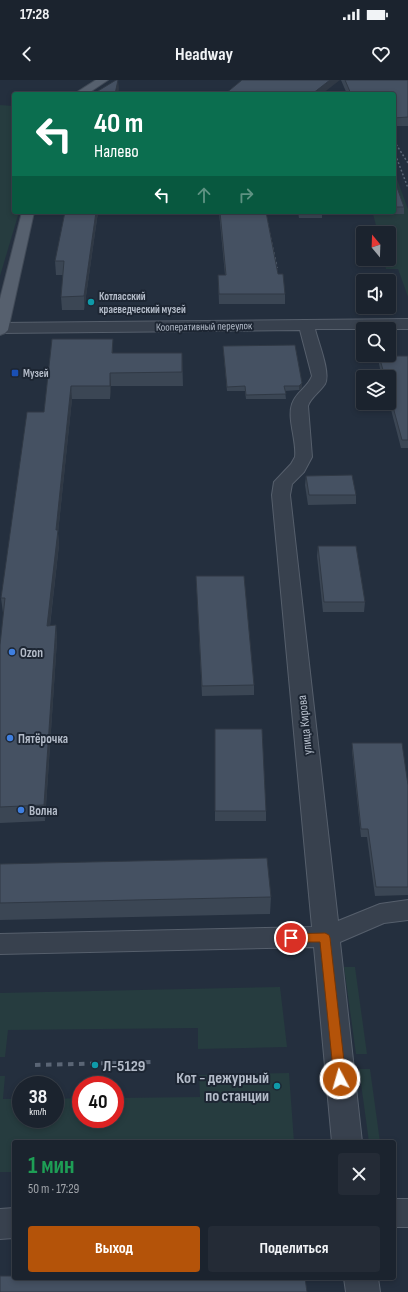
<!DOCTYPE html>
<html lang="ru">
<head>
<meta charset="utf-8">
<style>
  :root { --surface:#1b232e; --page:#242b36; --text:#f1f3f6; --muted:#a0a4aa; --line:#39404a; --accent:#b45309 }
  body { margin:0; font-family:"Sofia Sans Condensed",sans-serif; background:var(--page); color:var(--text); height:100vh; display:flex; flex-direction:column; font-size:15px; white-space:nowrap }
  * { box-sizing:border-box; margin:0 }
  p { font-size:13px; color:var(--muted) }
  .icon { flex:none; width:22px; height:22px; fill:none; stroke:currentColor; stroke-width:2; stroke-linecap:round; stroke-linejoin:round }
  .map { position:relative; flex:1; overflow:hidden }
  .details { position:absolute; left:12px; top:1060px; width:384px; height:140px; display:flex; flex-direction:column; background:var(--surface); border-radius:4px; box-shadow:0 2px 6px #0003,0 0 0 1px var(--line) }
  .details>* { flex:none }
  .banner { position:absolute; left:12px; top:12px; width:384px; height:122px; border-radius:4px; box-shadow:0 2px 6px #0003,0 0 0 1px var(--line); background:#0b6e4f; color:#fff; overflow:hidden }
  .needle { width:26px; rotate:341deg }
  .tools { position:absolute; left:356px; top:146px; display:grid; gap:8px }
  .tools a { display:grid; place-items:center; width:40px; height:40px; border-radius:4px; background:var(--surface); box-shadow:0 2px 6px #0003,0 0 0 1px var(--line); font-size:20px }
  .speed { position:absolute; left:12px; top:996px; display:flex; gap:8px; font-size:20px; font-weight:700; text-align:center }
  .speed>* { display:grid; place-content:center; width:52px; height:52px; border-radius:50%; background:var(--surface); box-shadow:0 2px 6px #0003,0 0 0 1px var(--line); line-height:1 }
  .speed small { font-size:10px; font-weight:400 }
  .speed .limit { border:6px solid #d22; background:#fff; color:#111 }
  .pin { position:absolute; display:grid; place-items:center; width:34px; height:34px; color:#fff; margin:-17px; border:2px solid #fff; border-radius:50%; box-shadow:0 1px 4px #0007 }
  .me { position:absolute; width:44px; margin:-22px; rotate:354deg; stroke-linejoin:round; filter:drop-shadow(0 0 3px #0008) }
  .turn { display:flex; align-items:center; gap:14px; height:84px; padding:0 16px; font-size:18px }
  .turn .icon { width:52px; height:52px; stroke-width:2.5 }
  .turn b { display:block; font-size:28px; line-height:34px }
  .lanes { display:flex; align-items:center; height:38px; padding:0 16px; background:#0003; justify-content:center; gap:20px; direction:ltr }
  .lanes .off { opacity:.35 }
  .round { display:grid; place-items:center; flex:none; width:42px; height:42px; border-radius:4px; background:var(--page) }
  .summary { display:flex; align-items:center; justify-content:space-between; height:68px; padding:0 16px }
  h1 { font-size:24px; font-weight:700; line-height:30px; color:#1e9e55 }
  .cta { display:flex; gap:8px; margin-top:auto; padding:8px 16px }
  .cta a { flex:1; height:46px; border-radius:4px; background:var(--accent); color:#fff; font-size:16px; font-weight:700; line-height:46px; text-align:center }
  .cta a+a { background:var(--page); color:var(--text) }
  .status { display:flex; justify-content:space-between; align-items:center; height:28px; padding:0 20px; background:var(--surface); direction:ltr }
  .status svg { height:11px; fill:currentColor }
  header { display:flex; justify-content:space-between; align-items:center; height:52px; padding:0 16px; background:var(--surface); font-size:18px; font-weight:700 }
  .map>svg:first-child { display:block }
</style>
</head>
<body>
<div class="status"><b>17:28</b><svg viewBox="0 0 49 12"><path d="M0 12V9h3v3zM5 12V6h3v6zM10 12V3h3v9zM15 12V0h3v12zM26 1h20v11H26zM47 4h2v5h-2z"/></svg></div>
<header><svg class="icon" aria-label="back" viewBox="0 0 24 24"><path d="M15 5l-7 7 7 7"/></svg>Headway<svg class="icon" aria-label="heart" viewBox="0 0 24 24"><path d="M12 20l-8-8c-3-5 5-10 8-4 3-6 11-1 8 4z"/></svg></header>
<div class="map">
<svg width="408" height="1212" viewBox="0 0 408 1212">
  <rect width="100%" height="100%" fill="#242f3e"/>
  <g fill="#263c3f">
    <path d="M 0,25 L 14,26 L 14,132 L 19,132 L 0,196 Z"/>
    <path d="M 394,91 L 408,129 L 408,217 L 398,189 L 386,189 L 384,179 L 389,179 L 389,153 L 378,153 L 373,134 L 404,134 L 394,108 Z"/>
    <path d="M 344,887 L 355,887 L 367,974 L 356,974 Z"/>
    <path d="M 280,907 L 287,967 L 198,969 L 198,948 L 8,950 L 5,977 L 0,977 L 0,913 Z"/>
    <path d="M 359,989 L 370,989 L 380,1062 L 369,1062 Z"/>
    <path d="M 289,993 L 294,1062 L 14,1062 L 14,1092 L 0,1092 L 0,996 L 5,996 L 3,1019 L 21,1019 L 21,1039 L 55,1039 L 55,1019 L 81,1018 L 81,1039 L 115,1039 L 115,1018 L 200,1017 L 199,995 Z"/>
  </g>
  <g fill="none" stroke-linecap="round" stroke-linejoin="round">
    <g stroke="#565f6c" stroke-width="2">
      <g id="minor">
        <path d="M 408,239 L 408,249 L 315,249 C 318,262 331,293 325,304 C 320,312 311,317 308,326 L 312,377 L 304,392 L 292,404 L 290,415 L 338,841 L 380,824 L 408,820 L 408,840 L 384,843 L 340,862 L 362,1062 L 332,1062 L 314,867 L 0,874 L 0,854 L 312,847 L 272,415 L 274,402 L 291,384 L 295,377 C 297,361 287,339 292,324 C 296,312 308,307 312,296 L 300,250 L 0,253 L 0,243 Z"/>
        <rect x="394" y="1119" width="14" height="28"/>
        <path d="M 14,1128 L 14,1158 L 0,1159 L 0,1129 Z"/>
        <path d="M 344,1198 L 378,1198 L 380,1212 L 346,1212 Z"/>
      </g>
    </g>
    <g stroke="#414a57" stroke-width="2">
      <g id="major">
        <path d="M 96,0 L 108,0 L 87,14 L 74,14 Z"/>
        <path d="M 22,132 L 34,132 L 8,250 L 5,253 L 0,255 L 0,219 Z"/>
      </g>
    </g>
    <use href="#minor" fill="#38414e" fill-rule="evenodd"/>
    <use href="#major" fill="#56606e" fill-rule="evenodd"/>
    <g stroke="#5a6575" stroke-width="1.5" stroke-dasharray="2 2" stroke-linecap="butt">
      <path d="M 344,14 L 356,0"/>
      <path d="M 394,61 L 408,83"/>
      <path d="M 394,71 L 408,108"/>
      <path d="M 265,132 L 268,144"/>
    </g>
    <path stroke="#5a6575" stroke-width="2" stroke-dasharray="2.5 2.5" stroke-linecap="butt" d="M 267,143 L 277,188"/>
    <path stroke="#5a6575" stroke-width="4" stroke-dasharray="5.5 5.5" stroke-linecap="butt" d="M 35,985 L 155,982"/>
  </g>
  <g fill="#3b4654">
    <path d="M 341,0 L 408,0 L 408,46 L 394,46 L 394,14 L 347,14 Z"/>
    <path d="M 394,99 L 404,127 L 404,134 L 373,134 L 372,132 L 394,132 Z"/>
    <path d="M 98,132 L 84,230 L 62,230 L 61,217 L 63,195 L 56,195 L 55,181 Z"/>
    <path d="M 219,132 L 266,132 L 278,194 L 285,214 L 285,224 L 219,224 L 218,195 L 225,195 Z"/>
    <path d="M 298,132 L 322,132 L 322,138 L 299,138 Z"/>
    <path d="M 52,259 L 113,273 L 182,273 L 183,306 L 111,306 L 110,319 L 72,319 L 58,453 L 59,465 L 50,546 L 56,545 L 57,560 L 45,741 L 0,743 L 0,565 L 4,533 L 3,533 L 1,518 L 44,332 Z"/>
    <path d="M 223,266 L 302,303 L 302,308 L 299,310 L 285,311 L 286,319 L 246,319 L 245,311 L 227,311 Z"/>
    <path d="M 379,276 L 408,276 L 408,368 L 401,368 L 389,322 L 389,297 L 382,297 L 379,284 Z"/>
    <path d="M 306,396 L 356,415 L 356,424 L 308,425 L 305,405 Z"/>
    <path d="M 318,466 L 365,522 L 364,532 L 323,532 L 317,476 Z"/>
    <path d="M 196,496 L 254,605 L 254,615 L 202,616 Z"/>
    <path d="M 215,649 L 266,731 L 266,741 L 215,741 Z"/>
    <path d="M 352,663 L 408,705 L 408,815 L 375,816 L 367,757 L 361,757 L 352,671 Z"/>
    <path d="M 0,784 L 271,817 L 270,834 L 0,840 Z"/>
  </g>
  <g fill="#303945">
    <path d="M 118,0 L 119,9 L 118,14 L 115,14 Z"/>
    <path d="M 330,0 L 340,0 L 322,14 L 312,14 Z"/>
    <path d="M 96,132 L 98,132 L 84,230 L 84,216 Z"/>
    <path d="M 113,259 L 113,271 L 112,286 L 112,273 Z"/>
    <path d="M 110,293 L 111,306 L 110,319 Z"/>
    <path d="M 302,303 L 302,308 L 299,310 L 299,306 Z"/>
    <path d="M 71,306 L 72,319 L 58,453 L 59,465 L 48,561 L 47,546 L 56,450 Z"/>
    <path d="M 56,545 L 57,560 L 45,741 L 44,725 Z"/>
  </g>
  <g fill="#455162" stroke="#303945">
    <path d="M 116,0 L 118,0 L 115,14 L 93,14 Z"/>
    <path d="M 242,0 L 330,0 L 312,14 L 225,14 Z"/>
    <path d="M 345,0 L 408,0 L 408,37 L 394,38 L 394,14 L 351,14 Z"/>
    <path d="M 394,99 L 404,127 L 394,127 Z"/>
    <path d="M 65,132 L 96,132 L 84,216 L 61,217 L 64,181 L 55,181 Z"/>
    <path d="M 220,132 L 266,132 L 278,194 L 283,194 L 285,214 L 219,214 L 218,195 L 226,195 Z"/>
    <path d="M 52,259 L 113,259 L 112,273 L 182,273 L 182,292 L 110,293 L 110,306 L 71,306 L 56,450 L 58,450 L 47,546 L 56,545 L 44,725 L 0,727 L 0,565 L 5,518 L 1,518 L 27,332 L 44,332 Z"/>
    <path d="M 295,265 L 302,303 L 299,306 L 284,306 L 286,314 L 246,315 L 245,306 L 227,307 L 223,266 Z"/>
    <path d="M 379,276 L 408,276 L 408,360 L 402,360 L 389,312 L 389,297 L 385,297 Z"/>
    <path d="M 352,395 L 356,415 L 309,415 L 306,396 Z"/>
    <path d="M 318,466 L 356,466 L 365,522 L 324,522 Z"/>
    <path d="M 196,496 L 244,496 L 254,605 L 202,606 Z"/>
    <path d="M 215,649 L 262,649 L 266,731 L 215,731 Z"/>
    <path d="M 352,663 L 402,663 L 408,705 L 408,807 L 376,807 L 368,749 L 361,749 Z"/>
    <path d="M 267,778 L 271,817 L 0,823 L 0,784 Z"/>
    <path d="M 0,1196 L 14,1196 L 14,1198 L 305,1198 L 307,1212 L 0,1212 Z"/>
  </g>
  <path fill="#b45309" stroke="#753606" d="M 325,853 L 329,855 L 330,858 L 346,999 L 344,1003 L 340,1004 L 336,1003 L 334,999 L 320,862 L 291,862 L 287,861 L 285,858 L 287,855 L 291,854 Z"/>
  <g fill="#0f9aa8" stroke="#1d2633" stroke-width="1.5">
    <circle cx="91" cy="222" r="4"/>
    <circle cx="95" cy="985" r="4"/>
    <circle cx="277" cy="1006" r="4"/>
  </g>
  <rect fill="#1a4fb4" stroke="#1d2633" stroke-width="1.5" x="11" y="289" width="8" height="8" rx="2"/>
  <g fill="#3f7fe0" stroke="#1d2633" stroke-width="1.5">
    <circle cx="12" cy="572" r="4"/>
    <circle cx="10" cy="658" r="4"/>
    <circle cx="21" cy="730" r="4"/>
  </g>
  <g text-anchor="middle" stroke-width="4" stroke-linejoin="round" paint-order="stroke">
    <g font-size="11" font-weight="bold" fill="#b4bcc9" stroke="#1d2633" text-anchor="start">
      <text x="99" y="220">Котласский<tspan x="99" dy="13">краеведческий музей</tspan></text>
      <text x="23" y="297">Музей</text>
    </g>
    <g font-size="11" fill="#b4bcc9" stroke="#1d2633">
      <text transform="translate(204 246) rotate(-1)" y="4">Кооперативный переулок</text>
    </g>
    <g font-size="13" font-weight="bold" fill="#b4bcc9" stroke="#1d2633" text-anchor="start">
      <text x="20" y="577">Ozon</text>
      <text x="18" y="663">Пятёрочка</text>
      <text x="29" y="735">Волна</text>
    </g>
    <g font-size="13" fill="#b4bcc9" stroke="#1d2633">
      <text transform="translate(304 645) rotate(-96)" y="5">улица Кирова</text>
    </g>
    <g font-size="16" font-weight="bold" fill="#b4bcc9" stroke="#1d2633" text-anchor="start">
      <text x="103" y="991">Л-5129</text>
      <text x="269" y="1003" text-anchor="end">Кот - дежурный<tspan x="269" dy="18">по станции</tspan></text>
    </g>
  </g>
</svg>
<div class="tools">
<a><svg class="needle" viewBox="-14 -14 28 28"><path d="M0-13l5 13h-10z" fill="#e53935"/><path d="M0 13l5-13h-10z" fill="#a0a4aa"/></svg></a>
<a><svg class="icon" aria-label="sound" viewBox="0 0 24 24"><path d="M4 9h4l5-4v14l-5-4H4zM17 9q2 3 0 6"/></svg></a>
<a><svg class="icon" aria-label="search" viewBox="0 0 24 24"><circle cx="10" cy="10" r="6"/><path d="M15 15l6 6"/></svg></a>
<a><svg class="icon" aria-label="layers" viewBox="0 0 24 24"><path d="M12 4l9 5-9 5-9-5zM3 14l9 5 9-5"/></svg></a>
</div>
<div class="speed"><div>38<small>km/h</small></div><div class="limit">40</div></div>
<div class="pin" style="left:291px;top:858px;background:#d93025"><svg class="icon" aria-label="arrive" viewBox="0 0 24 24"><path d="M6 21V4h12l-3 4 3 4H6"/></svg></div>
<svg class="me" style="left:340px;top:999px" viewBox="-20 -20 40 40"><circle r="17" fill="#b45309" stroke="#fff" stroke-width="3"/><path d="M0-11L8 9 0 5-8 9z" fill="#fff"/></svg>
<div class="banner">
<div class="turn"><svg class="icon" aria-label="left" viewBox="0 0 24 24"><path d="M17 20v-9H6M10 6l-5 5 5 5"/></svg><div><b>40 m</b>Налево</div></div>
<div class="lanes"><svg class="icon" aria-label="left" viewBox="0 0 24 24"><path d="M17 20v-9H6M10 6l-5 5 5 5"/></svg><svg class="icon off" aria-label="ahead" viewBox="0 0 24 24"><path d="M12 20V5M6 11l6-6 6 6"/></svg><svg class="icon off" aria-label="right" viewBox="0 0 24 24"><path d="M7 20v-9h11M14 6l5 5-5 5"/></svg></div>
</div>
<section class="details">
<div class="summary"><div><h1>1 мин</h1><p>50 m · 17:29</p></div><a class="round"><svg class="icon" aria-label="close" viewBox="0 0 24 24"><path d="M6 6l12 12M18 6L6 18"/></svg></a></div>
<div class="cta"><a>Выход</a><a>Поделиться</a></div>
</section>
</div>
</body>
</html>
